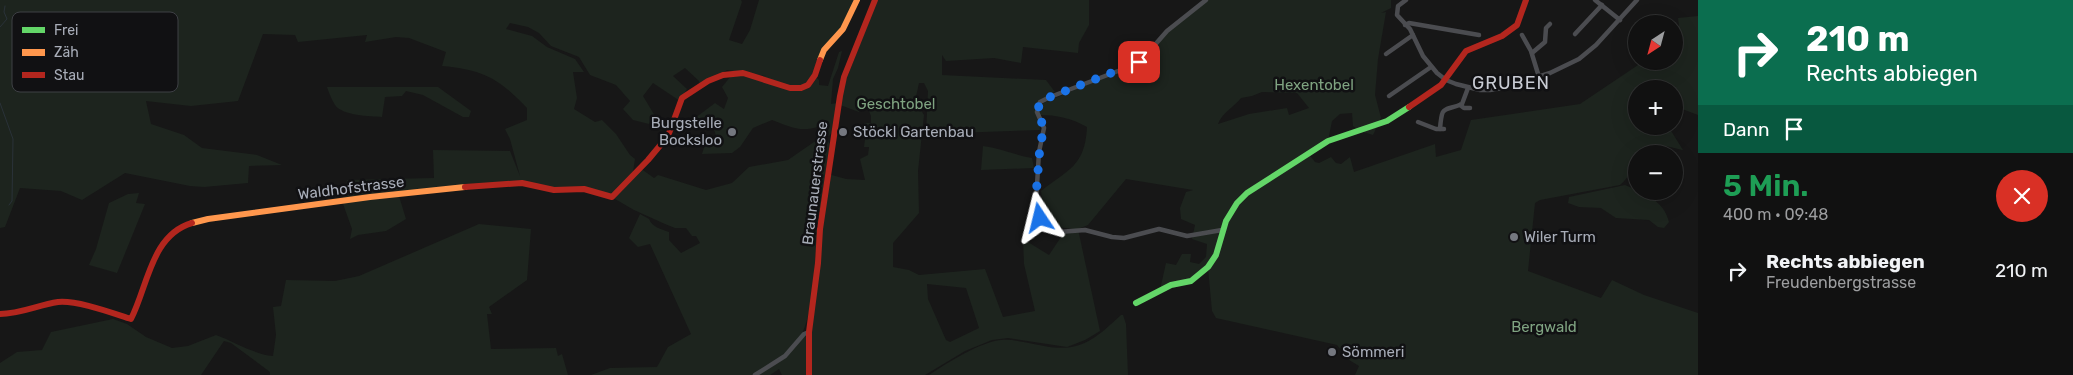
<!DOCTYPE html>
<html lang="de">
<head>
<meta charset="utf-8">
<style>
  :root { --surface:#111; --page:#1a1a1a; --text:#f1f3f6; --muted:#9c9d9f; --line:#303131 }
  body { margin:0; font-family:Rubik,sans-serif; background:var(--page); color:var(--text); height:100vh; display:flex; flex-direction:column; font-size:19px; white-space:nowrap }
  * { box-sizing:border-box; margin:0 }
  p { font-size:16px; color:var(--muted) }
  .icon { flex:none; width:28px; height:28px; fill:none; stroke:currentColor; stroke-width:2; stroke-linecap:round; stroke-linejoin:round }
  .map { position:relative; flex:1; overflow:hidden }
  .drawer { display:flex; flex-direction:column; background:var(--surface); width:375px }
  .drawer>* { flex:none }
  .banner { background:#0b6e4f; color:#fff; overflow:hidden }
  .needle { width:32px; rotate:216deg }
  .buttons { position:absolute; left:1628px; top:15px; display:grid; gap:10px }
  .buttons a { display:grid; place-items:center; width:55px; height:55px; border-radius:50%; background:var(--surface); box-shadow:0 5px 20px #0002,0 0 0 1px var(--line); font-size:25px }
  .pin { position:absolute; display:grid; place-items:center; width:42px; height:42px; color:#fff; margin:-21px; border-radius:10px; box-shadow:0 2px 8px #0006 }
  .me { position:absolute; width:55px; margin:-28px; rotate:350deg; stroke-linejoin:round; filter:drop-shadow(0 0 4px #0008) }
  .turn { display:flex; align-items:center; gap:18px; height:105px; padding:0 25px; font-size:22px }
  .turn .icon { width:65px; height:65px; stroke-width:2.5 }
  .turn b { display:block; font-size:35px; line-height:42px }
  .then { display:flex; align-items:center; height:48px; padding:0 25px; background:#0003; gap:10px; font-size:19px }
  .round { display:grid; place-items:center; flex:none; width:52px; height:52px; border-radius:26px; background:var(--page) }
  .head { display:flex; align-items:center; justify-content:space-between; height:85px; padding:0 25px }
  h1 { font-size:30px; font-weight:600; line-height:38px; color:#1e9e55 }
  ul { padding:0; list-style:none }
  li { display:flex; align-items:center; gap:15px; height:65px; padding:0 25px }
  li div { flex:1 }
  li b { display:block; font-size:19px }
  li em { font-style:normal }
  main { display:flex; flex:1; min-height:0 }
  .map>svg:first-child { display:block }
</style>
</head>
<body>
<main>
<div class="map">
<svg width="1698" height="375" viewBox="0 0 1698 375">
  <rect width="100%" height="100%" fill="#171717"/>
  <g fill="#1d241e" fill-rule="evenodd">
    <path d="M 0,0 L 741,0 L 742,2 L 729,40 L 742,44 L 750,30 L 759,0 L 856,0 L 846,23 L 825,46 L 814,75 L 819,80 L 819,85 L 828,86 L 839,52 L 842,51 L 838,68 L 833,79 L 831,104 L 837,103 L 832,132 L 829,136 L 824,136 L 830,144 C 825,177 820,209 817,241 C 813,274 815,310 799,340 L 804,335 L 806,336 L 807,375 L 782,375 L 779,369 L 770,375 L 591,375 L 610,368 L 657,367 L 668,347 L 691,334 L 650,244 L 638,247 L 629,238 L 640,214 L 649,219 C 652,227 661,229 669,232 L 669,240 L 681,253 L 700,243 L 696,236 L 692,236 L 686,228 L 675,228 L 665,224 L 634,210 L 603,192 L 554,190 L 522,183 L 399,196 L 406,219 L 386,231 L 358,235 L 350,239 L 352,229 L 342,201 L 347,180 L 434,178 L 433,150 L 510,151 L 520,176 L 510,139 L 505,129 L 527,120 L 527,108 C 498,78 484,70 442,66 L 446,52 L 409,38 L 396,37 L 365,42 L 367,35 L 298,42 L 295,35 L 263,34 L 238,101 L 191,106 L 146,101 L 151,124 L 184,135 L 202,148 L 257,155 L 282,165 L 249,166 L 248,183 L 204,187 L 190,186 L 125,173 L 82,200 L 61,191 L 20,188 L 5,227 L 0,228 ZM 510,23 L 528,27 L 539,33 L 551,46 L 579,57 L 590,75 L 616,85 L 630,101 L 623,109 L 633,120 L 649,124 L 655,116 L 643,96 L 653,83 L 680,101 L 687,89 L 673,76 L 685,68 L 699,81 L 700,86 L 727,70 L 766,76 L 731,76 L 722,87 L 728,98 L 724,109 L 715,103 L 695,118 L 697,121 L 710,114 L 717,140 L 714,142 L 706,141 L 702,154 L 732,153 L 740,147 L 753,128 L 772,120 C 791,127 800,133 820,126 L 824,135 L 788,160 L 749,167 L 732,183 L 706,190 L 658,175 L 654,178 L 640,168 L 633,172 L 635,159 L 630,155 L 616,134 L 602,120 L 595,122 L 574,109 L 577,98 L 573,72 L 584,72 L 575,59 L 547,47 L 532,36 L 506,29 Z"/>
    <path d="M 877,0 L 1089,0 L 1089,25 L 1079,43 L 1078,53 L 1023,47 L 1021,63 L 994,58 L 946,61 L 942,55 L 942,75 L 1046,80 L 1055,92 L 1049,94 L 1039,105 L 1136,64 L 1160,38 L 1206,0 L 1391,0 L 1391,8 L 1381,13 L 1386,12 L 1378,59 L 1375,95 L 1381,118 L 1373,135 L 1360,131 L 1353,126 L 1352,113 L 1340,114 L 1332,121 L 1328,141 L 1308,153 L 1315,162 L 1319,163 L 1331,157 L 1336,163 L 1341,164 L 1350,157 L 1354,172 L 1435,144 L 1436,157 L 1461,150 L 1471,120 L 1580,104 L 1644,61 L 1674,61 L 1674,27 L 1679,26 L 1678,18 L 1698,16 L 1698,115 L 1674,106 L 1674,89 L 1636,89 L 1636,126 L 1668,126 L 1683,150 C 1673,148 1660,143 1650,147 C 1644,149 1643,154 1636,154 C 1636,164 1628,179 1620,185 L 1540,200 L 1535,203 L 1528,271 L 1601,298 L 1612,280 L 1644,295 L 1698,313 L 1698,375 L 1355,375 L 1359,366 L 1341,355 L 1341,350 L 1337,345 L 1216,318 L 1212,311 L 1208,268 L 1199,276 L 1160,290 L 1166,263 L 1176,265 L 1182,254 L 1191,254 L 1190,262 L 1199,264 L 1206,257 L 1207,244 L 1192,239 L 1195,225 L 1181,219 L 1180,208 L 1186,192 L 1193,190 L 1126,179 L 1088,225 L 1078,229 L 1100,331 L 1085,340 L 1067,347 L 1008,338 L 992,340 L 965,351 L 925,375 L 811,375 L 810,346 L 828,174 L 846,179 L 865,180 L 860,159 L 868,155 L 869,147 L 864,147 L 865,139 L 863,139 L 864,123 L 871,123 L 871,116 L 867,106 L 864,105 L 859,112 L 840,105 L 843,88 ZM 919,83 L 924,83 L 928,91 L 926,134 L 1040,130 L 1039,115 C 1057,115 1071,118 1087,127 C 1085,166 1069,169 1041,191 L 1045,226 L 1075,229 L 1065,231 L 1049,255 L 1023,239 L 1024,264 L 1035,311 L 1003,317 L 985,269 L 919,275 L 909,270 L 893,267 L 893,243 L 919,213 L 918,171 L 924,115 L 915,101 ZM 1262,92 L 1297,93 L 1309,108 L 1289,115 L 1287,108 L 1249,114 L 1218,124 C 1222,113 1234,107 1241,98 L 1252,96 ZM 927,284 L 966,288 L 979,328 L 950,342 L 946,340 L 928,299 Z"/>
    <path d="M 327,87 L 438,87 L 471,111 L 469,117 L 463,117 L 423,95 L 406,91 L 402,96 L 385,97 L 382,117 C 370,116 343,116 335,105 C 332,100 329,93 327,87 Z"/>
    <path d="M 983,146 C 1000,148 1015,155 1032,158 L 1034,168 L 981,170 Z"/>
    <path d="M 1625,185 C 1643,193 1664,200 1669,222 L 1664,228 L 1658,227 L 1649,220 L 1616,218 L 1601,208 L 1579,207 L 1568,203 L 1569,197 Z"/>
    <path d="M 139,193 L 136,203 L 145,204 L 117,273 L 89,265 L 96,249 L 109,203 L 128,194 Z"/>
    <path d="M 479,224 L 531,229 L 527,280 L 489,307 L 492,314 L 487,314 L 491,349 L 556,348 L 558,356 L 562,354 L 568,375 L 270,375 L 270,372 L 231,343 L 224,341 L 201,375 L 0,375 L 0,363 L 17,352 L 42,350 L 51,332 L 113,319 L 127,324 L 146,337 L 172,348 L 188,346 L 216,335 C 235,342 253,354 273,356 L 276,335 L 273,307 L 281,306 L 286,280 L 335,281 L 359,276 Z"/>
    <path d="M 1121,315 L 1123,315 L 1126,324 L 1128,375 L 929,375 C 947,363 980,342 1001,340 C 1014,339 1027,343 1039,345 C 1079,354 1093,341 1121,315 Z"/>
  </g>
  <g fill="none" stroke-linecap="round" stroke-linejoin="round">
    <g stroke="#2a3239" stroke-width="1">
      <path d="M 0,27 L 7,19 L 4,12 L 5,6"/>
      <path d="M 0,103 L 13,139 L 12,201 L 9,205"/>
    </g>
    <g stroke="#4b4c50" stroke-width="4.5">
      <path d="M 1206,0 L 1167,31 L 1139,63 L 1050,97 L 1040,102 L 1037,112 L 1044,128 L 1039,152 L 1036,202 L 1040,218 L 1050,230 L 1058,232 L 1085,230 L 1112,237 L 1124,238 L 1159,229 L 1187,236 L 1222,230"/>
      <path d="M 1406,0 L 1398,6 L 1397,15 L 1410,29 L 1423,56 L 1437,73 L 1446,80 L 1456,84 L 1480,90 L 1490,90 L 1503,88 L 1550,73 L 1579,59 L 1596,45 L 1637,0"/>
      <path d="M 1595,0 L 1620,20"/>
      <path d="M 1405,25 L 1409,23 L 1479,35"/>
      <path d="M 1575,34 L 1602,5"/>
      <path d="M 1522,35 L 1531,51 L 1539,77"/>
      <path d="M 1532,53 L 1545,42 L 1546,28 L 1550,24"/>
      <path d="M 1386,54 L 1413,35"/>
      <path d="M 1389,96 L 1431,67"/>
      <path d="M 1460,105 L 1464,108 L 1470,108"/>
      <path d="M 1418,122 L 1436,129 L 1444,129"/>
      <path d="M 1440,129 C 1442,104 1443,112 1462,104 L 1468,88"/>
      <path d="M 755,375 L 785,356 L 804,334 L 809,332"/>
    </g>
    <path stroke="#63d668" stroke-width="6" d="M 1136,303 L 1171,285 L 1191,281 L 1208,267 L 1216,255 L 1226,221 L 1237,203 L 1247,193 L 1328,141 L 1387,121 L 1409,107"/>
    <g stroke="#ff974d" stroke-width="6">
      <path d="M 820,60 L 824,50 L 843,29 L 857,0"/>
      <path d="M 192,223 L 208,219 L 370,197 L 465,187"/>
    </g>
    <g stroke="#b3261e" stroke-width="6">
      <path d="M 1409,107 L 1441,85 L 1466,51 L 1502,36 L 1517,25 L 1526,0"/>
      <path d="M 465,187 L 522,183 L 554,190 L 584,189 L 612,197 L 648,160 L 668,136 L 682,98 L 708,81 L 723,75 L 743,73 L 790,88 L 801,88 L 808,85 L 815,75 L 820,60"/>
      <path d="M 0,314 C 20,314 38,305 58,302 C 77,300 112,313 131,319 C 148,286 151,235 192,223"/>
      <path d="M 809,375 L 809,332 L 818,263 L 820,229 L 840,96 L 844,77 L 875,0"/>
    </g>
  </g>
  <g fill="none" stroke-linecap="round" stroke-linejoin="round">
    <path stroke="#1a73e8" stroke-width="9" stroke-dasharray="0 16.2" d="M 1040,218 L 1036,196 L 1040,146 L 1044,128 L 1038,113 L 1039,104 L 1050,97 L 1139,62"/>
  </g>
  <g fill="#757880" stroke="#111113" stroke-width="2">
    <circle cx="732" cy="132" r="5"/>
    <circle cx="843" cy="132" r="5"/>
    <circle cx="1514" cy="237" r="5"/>
    <circle cx="1332" cy="352" r="5"/>
  </g>
  <g text-anchor="middle" stroke-width="5" stroke-linejoin="round" paint-order="stroke">
    <g font-size="15" fill="#7fa381" stroke="#111113">
      <text x="1314" y="90">Hexentobel</text>
      <text x="896" y="109">Geschtobel</text>
      <text x="1544" y="332">Bergwald</text>
    </g>
    <g font-size="15" fill="#a8adb8" stroke="#111113" text-anchor="start">
      <text x="722" y="128" text-anchor="end">Burgstelle<tspan x="722" dy="17">Bocksloo</tspan></text>
      <text x="853" y="137">Stöckl Gartenbau</text>
      <text x="1524" y="242">Wiler Turm</text>
      <text x="1342" y="357">Sömmeri</text>
    </g>
    <g font-size="15" fill="#a8adb8" stroke="#111113">
      <text transform="translate(815 183) rotate(-83)" y="5">Braunauerstrasse</text>
      <text transform="translate(351 188) rotate(-7)" y="5">Waldhofstrasse</text>
    </g>
    <g font-size="18" letter-spacing="1" fill="#c9ccd4" stroke="#111113">
      <text x="1511" y="89">GRUBEN</text>
    </g>
  </g>
  <rect x="12" y="12" width="166" height="80" rx="8" fill="#111113" stroke="#3e4045" stroke-width="1"/>
  <rect x="22" y="27" width="23" height="6" fill="#63d668"/>
  <rect x="22" y="49" width="23" height="7" fill="#ff974d"/>
  <rect x="22" y="72" width="23" height="6" fill="#b3261e"/>
  <g font-size="14" fill="#a8adb8">
    <text x="54" y="35">Frei</text>
    <text x="54" y="57">Zäh</text>
    <text x="54" y="80">Stau</text>
  </g>
</svg>
<div class="buttons">
<a><svg class="needle" viewBox="-14 -14 28 28"><path d="M0-13l5 13h-10z" fill="#e53935"/><path d="M0 13l5-13h-10z" fill="#9c9d9f"/></svg></a>
<a>+</a>
<a>−</a>
</div>
<div class="pin" style="left:1139px;top:62px;background:#d93025"><svg class="icon" aria-label="arrive" viewBox="0 0 24 24"><path d="M6 21V4h12l-3 4 3 4H6"/></svg></div>
<svg class="me" style="left:1040px;top:218px" viewBox="-20 -20 40 40"><path d="M0-17L14 15 0 8-14 15z" fill="#1a73e8" stroke="#fff" stroke-width="4"/></svg>
</div>
<section class="drawer">
<div class="banner">
<div class="turn"><svg class="icon" aria-label="right" viewBox="0 0 24 24"><path d="M7 20v-9h11M14 6l5 5-5 5"/></svg><div><b>210 m</b>Rechts abbiegen</div></div>
<div class="then">Dann<svg class="icon" aria-label="arrive" viewBox="0 0 24 24"><path d="M6 21V4h12l-3 4 3 4H6"/></svg></div>
</div>
<div class="head"><div><h1>5 Min.</h1><p>400 m · 09:48</p></div><a class="round" style="background:#d93025;color:#fff"><svg class="icon" aria-label="close" viewBox="0 0 24 24"><path d="M6 6l12 12M18 6L6 18"/></svg></a></div>
<ul>
<li><svg class="icon" aria-label="right" viewBox="0 0 24 24"><path d="M7 20v-9h11M14 6l5 5-5 5"/></svg><div><b>Rechts abbiegen</b><p>Freudenbergstrasse</p></div><em>210 m</em></li>
</ul>
</section>
</main>
</body>
</html>
